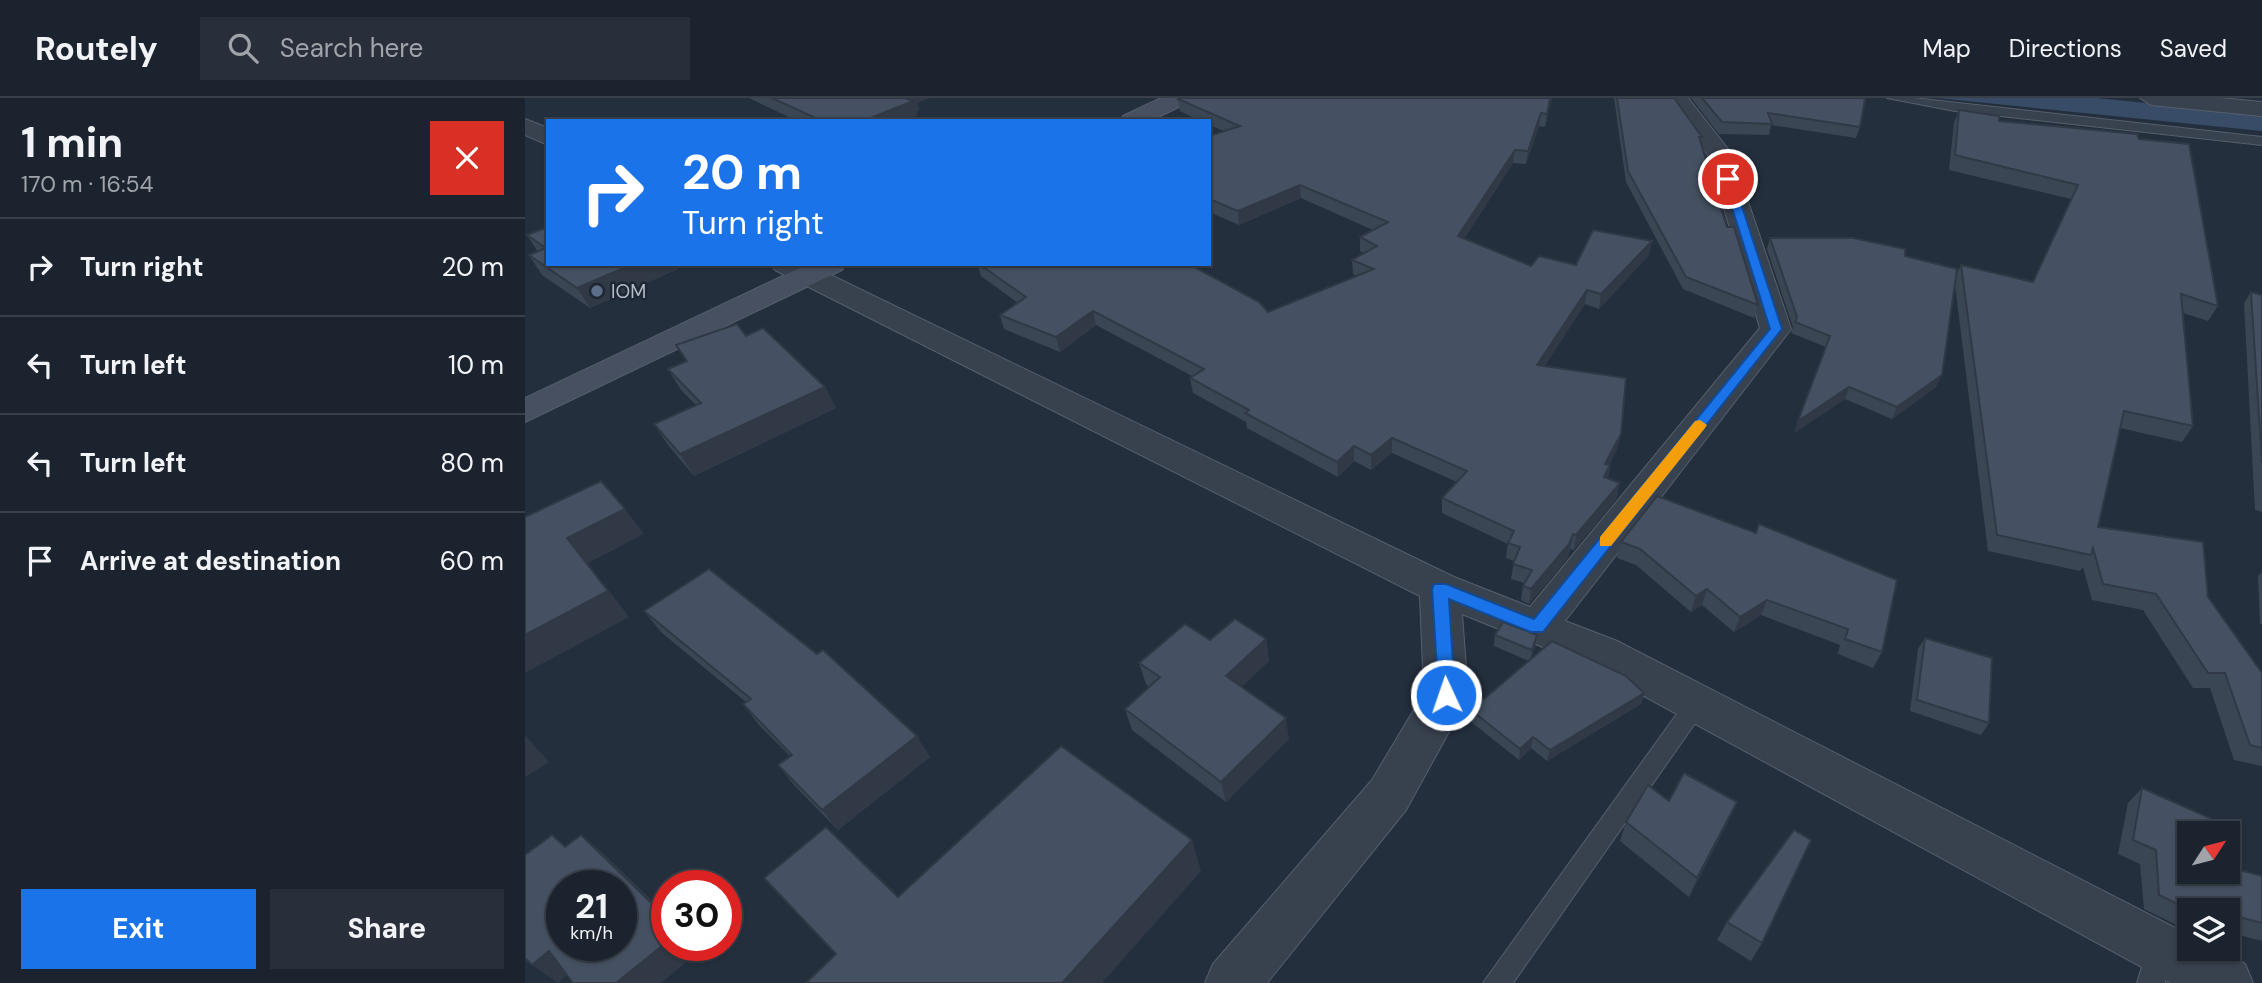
<!DOCTYPE html>
<html lang="en">
<head>
<meta charset="utf-8">
<style>
  :root { --surface:#1b232e; --page:#282f3a; --text:#f1f3f6; --muted:#a0a4aa; --line:#39404a; --accent:#1a73e8 }
  body { margin:0; font-family:"DM Sans",sans-serif; background:var(--page); color:var(--text); height:100vh; display:flex; flex-direction:column; font-size:26px; white-space:nowrap }
  * { box-sizing:border-box; margin:0 }
  p { font-size:23px; color:var(--muted) }
  .icon { flex:none; width:38px; height:38px; fill:none; stroke:currentColor; stroke-width:2; stroke-linecap:round; stroke-linejoin:round }
  .map { position:relative; flex:1; overflow:hidden }
  .drawer { display:flex; flex-direction:column; background:var(--surface); width:525px }
  .drawer>* { flex:none }
  .banner { position:absolute; left:21px; top:21px; width:665px; height:147px; border-radius:0px; box-shadow:0 2px 5px #0004,0 0 0 2px var(--line); background:#1a73e8; color:#fff; overflow:hidden }
  .needle { width:46px; rotate:54deg }
  .controls { position:absolute; left:1652px; top:723px; display:grid; gap:14px }
  .controls a { display:grid; place-items:center; width:63px; height:63px; border-radius:0px; background:var(--surface); box-shadow:0 2px 5px #0004,0 0 0 2px var(--line); font-size:35px }
  .speed { position:absolute; left:21px; top:772px; display:flex; gap:14px; font-size:35px; font-weight:700; text-align:center }
  .speed>* { display:grid; place-content:center; width:91px; height:91px; border-radius:50%; background:var(--surface); box-shadow:0 2px 5px #0004,0 0 0 2px var(--line); line-height:1 }
  .speed small { font-size:18px; font-weight:400 }
  .speed .limit { border:10px solid #d22; background:#fff; color:#111 }
  .pin { position:absolute; display:grid; place-items:center; width:60px; height:60px; color:#fff; margin:-30px; border:4px solid #fff; border-radius:50%; box-shadow:0 2px 7px #0007 }
  .me { position:absolute; width:77px; margin:-38px; rotate:357deg; stroke-linejoin:round; filter:drop-shadow(0 0 5px #0008) }
  .turn { display:flex; align-items:center; gap:24px; height:147px; padding:0 21px; font-size:32px }
  .turn .icon { width:91px; height:91px; stroke-width:2.5 }
  .turn b { display:block; font-size:49px; line-height:60px }
  .round { display:grid; place-items:center; flex:none; width:74px; height:74px; border-radius:0px; background:var(--page) }
  .headline { display:flex; align-items:center; justify-content:space-between; height:119px; padding:0 21px }
  h1 { font-size:42px; font-weight:700; line-height:52px }
  .cta { display:flex; gap:14px; margin-top:auto; padding:14px 21px }
  .cta a { flex:1; height:80px; border-radius:0px; background:var(--accent); color:#fff; font-size:28px; font-weight:700; line-height:80px; text-align:center }
  .cta a+a { background:var(--page); color:var(--text) }
  ul { padding:0; list-style:none }
  li { display:flex; align-items:center; gap:21px; height:98px; padding:0 21px; border-top:2px solid var(--line) }
  li div { flex:1 }
  li b { display:block; font-size:26px }
  li em { font-style:normal }
  header { display:flex; align-items:center; gap:42px; box-sizing:border-box; height:98px; padding:0 35px; background:var(--surface); border-bottom:2px solid var(--line) }
  header strong { font-size:33px }
  nav { display:flex; gap:38px; margin-inline-start:auto; font-size:24px }
  .search { width:490px; height:63px; background:var(--page); display:flex; align-items:center; gap:18px; box-sizing:border-box; padding:0 24px; border-radius:0px; color:var(--muted); font-size:26px }
  main { display:flex; flex:1; min-height:0 }
  .map>svg:first-child { display:block }
</style>
</head>
<body>
<header>
<strong>Routely</strong>
<div class="search"><svg class="icon" aria-label="search" viewBox="0 0 24 24"><circle cx="10" cy="10" r="6"/><path d="M15 15l6 6"/></svg>Search here</div>
<nav><a>Map</a><a>Directions</a><a>Saved</a></nav>
</header>
<main>
<section class="drawer">
<div class="headline"><div><h1>1 min</h1><p>170 m · 16:54</p></div><a class="round" style="background:#d93025;color:#fff"><svg class="icon" aria-label="close" viewBox="0 0 24 24"><path d="M6 6l12 12M18 6L6 18"/></svg></a></div>
<ul>
<li><svg class="icon" aria-label="right" viewBox="0 0 24 24"><path d="M7 20v-9h11M14 6l5 5-5 5"/></svg><div><b>Turn right</b></div><em>20 m</em></li>
<li><svg class="icon" aria-label="left" viewBox="0 0 24 24"><path d="M17 20v-9H6M10 6l-5 5 5 5"/></svg><div><b>Turn left</b></div><em>10 m</em></li>
<li><svg class="icon" aria-label="left" viewBox="0 0 24 24"><path d="M17 20v-9H6M10 6l-5 5 5 5"/></svg><div><b>Turn left</b></div><em>80 m</em></li>
<li><svg class="icon" aria-label="arrive" viewBox="0 0 24 24"><path d="M6 21V4h12l-3 4 3 4H6"/></svg><div><b>Arrive at destination</b></div><em>60 m</em></li>
</ul>
<div class="cta"><a>Exit</a><a>Share</a></div>
</section>
<div class="map">
<svg width="1737" height="885" viewBox="0 0 1737 885">
  <rect width="100%" height="100%" fill="#242f3e"/>
  <path fill="#394c67" d="M 1412,0 L 1572,0 L 1737,17 L 1737,33 Z"/>
  <g fill="none" stroke-linecap="round" stroke-linejoin="round">
    <g stroke="#565f6c" stroke-width="2">
      <g id="lane">
        <path d="M 1362,0 L 1389,0 L 1737,39 L 1737,47 L 1430,13 Z"/>
        <path d="M 1172,596 L 1180,599 L 1183,605 L 1180,611 L 988,885 L 958,885 L 1164,599 Z"/>
        <path d="M 1634,838 L 1643,842 L 1647,851 L 1640,885 L 1612,885 L 1625,842 Z"/>
      </g>
    </g>
    <g stroke="#565f6c" stroke-width="2">
      <g id="street">
        <path d="M 1140,0 L 1163,0 L 1207,56 L 1266,231 L 1040,523 L 1092,543 L 1664,837 L 1664,850 L 1690,850 L 1720,866 L 1728,885 L 1646,885 L 1062,567 L 937,516 L 943,597 L 937,610 L 881,712 L 742,885 L 680,885 L 688,866 L 847,682 L 899,595 L 895,498 L 250,172 L 246,166 L 283,166 L 929,479 L 1005,509 L 1235,230 L 1183,57 Z"/>
        <path d="M 1615,0 L 1695,0 L 1737,4 L 1737,18 L 1626,7 Z"/>
        <path d="M 0,21 L 23,30 L 23,47 L 0,37 Z"/>
      </g>
    </g>
    <g stroke="#565f6c" stroke-width="2">
      <g id="secondary">
        <path d="M 636,0 L 665,0 L 662,5 L 625,23 L 594,23 L 598,18 Z"/>
        <path d="M 283,166 L 321,166 L 317,172 L 0,324 L 0,300 Z"/>
      </g>
    </g>
    <use href="#lane" fill="#38414e" fill-rule="evenodd"/>
    <use href="#street" fill="#38414e" fill-rule="evenodd"/>
    <use href="#secondary" fill="#465061" fill-rule="evenodd"/>
  </g>
  <g fill="#3b4654">
    <path d="M 224,0 L 404,0 L 392,5 L 394,12 L 391,14 L 392,17 L 379,23 L 272,23 Z"/>
    <path d="M 1027,0 L 1020,29 L 1014,28 L 1001,66 L 988,65 L 939,141 L 1006,168 L 1051,167 L 1124,157 L 1074,211 L 1060,206 L 1019,268 L 1096,336 L 1092,351 L 1084,367 L 1085,367 L 1083,381 L 1092,400 L 1049,452 L 1045,451 L 1042,461 L 1004,506 L 996,502 L 998,488 L 999,485 L 986,481 L 989,463 L 981,460 L 983,446 L 917,415 L 917,400 L 932,384 L 867,355 L 846,372 L 829,363 L 813,379 L 722,330 L 721,324 L 668,295 L 665,280 L 667,278 L 571,227 L 535,254 L 479,231 L 475,217 L 493,205 L 456,178 L 452,166 L 664,166 L 743,214 L 832,178 L 828,176 L 827,162 L 839,155 L 835,153 L 835,139 L 848,132 L 776,100 L 714,127 L 684,114 L 684,38 L 699,33 L 684,27 L 684,23 L 675,23 L 655,13 L 653,1 Z"/>
    <path d="M 1089,0 L 1149,0 L 1177,39 L 1176,43 L 1202,129 L 1233,207 L 1229,220 L 1158,191 L 1101,84 Z"/>
    <path d="M 1166,0 L 1338,0 L 1335,29 L 1331,40 L 1246,27 L 1244,37 L 1194,36 Z"/>
    <path d="M 1434,12 L 1474,23 L 1612,36 L 1693,208 L 1683,223 L 1658,215 L 1668,328 L 1657,344 L 1595,330 L 1573,429 L 1683,499 L 1737,575 L 1737,668 L 1709,662 L 1685,590 L 1668,590 L 1618,512 L 1567,502 L 1558,469 L 1555,473 L 1463,453 L 1430,187 L 1411,289 L 1367,321 L 1320,301 L 1269,335 L 1301,249 L 1266,235 L 1268,229 L 1242,151 L 1245,140 L 1380,158 L 1431,178 L 1436,167 L 1508,184 L 1546,101 L 1424,72 L 1429,25 Z"/>
    <path d="M 23,129 L 23,166 L 150,166 L 153,171 L 65,210 L 17,177 L 4,157 L 13,154 L 2,137 Z"/>
    <path d="M 1726,194 L 1737,197 L 1737,414 L 1730,412 L 1719,205 Z"/>
    <path d="M 221,238 L 300,289 L 311,310 L 169,378 L 143,347 L 129,326 L 171,307 L 156,292 L 143,271 L 161,263 L 151,247 Z"/>
    <path d="M 1132,398 L 1357,554 L 1348,570 L 1313,556 L 1315,547 L 1236,517 L 1209,534 L 1177,507 L 1166,514 L 1111,467 L 1092,460 L 1096,444 Z"/>
    <path d="M 1737,474 L 1737,526 L 1735,526 L 1733,478 Z"/>
    <path d="M 119,513 L 405,659 L 313,732 L 269,687 L 253,667 L 265,658 L 234,627 L 218,606 L 221,604 L 137,535 Z"/>
    <path d="M 970,537 L 1012,537 L 1010,549 L 1006,561 L 1119,595 L 1116,606 L 1022,663 L 1006,650 L 994,662 L 945,623 L 946,612 L 1004,563 L 969,548 Z"/>
    <path d="M 1400,540 L 1464,625 L 1456,637 L 1385,613 L 1393,551 Z"/>
    <path d="M 741,541 L 744,563 L 716,589 L 764,641 L 701,704 L 607,632 L 600,611 L 624,589 L 621,586 L 614,565 L 685,542 Z"/>
    <path d="M 1617,690 L 1664,774 L 1737,778 L 1737,843 L 1703,834 L 1703,812 L 1664,812 L 1664,833 L 1619,811 L 1615,766 L 1593,756 L 1603,705 Z"/>
    <path d="M 1101,724 L 1203,724 L 1164,799 L 1095,743 Z"/>
    <path d="M 1202,824 L 1237,845 L 1226,863 L 1192,842 Z"/>
  </g>
  <g fill="#303945">
    <path d="M 382,0 L 404,0 L 392,5 L 394,12 L 391,14 L 392,17 L 379,23 L 338,23 Z"/>
    <path d="M 1025,0 L 1027,0 L 1020,29 L 1022,16 Z"/>
    <path d="M 1016,15 L 1014,28 L 1001,66 L 1003,53 Z"/>
    <path d="M 990,52 L 988,65 L 932,152 L 933,138 Z"/>
    <path d="M 775,87 L 776,100 L 714,127 L 713,113 Z"/>
    <path d="M 1127,143 L 1124,157 L 1074,211 L 1076,196 Z"/>
    <path d="M 108,166 L 150,166 L 153,171 L 65,210 L 52,190 Z"/>
    <path d="M 1062,192 L 1060,206 L 1011,282 L 1012,267 Z"/>
    <path d="M 568,213 L 571,227 L 535,254 L 531,239 Z"/>
    <path d="M 1417,277 L 1411,289 L 1367,321 L 1372,309 Z"/>
    <path d="M 300,289 L 311,310 L 169,378 L 155,356 Z"/>
    <path d="M 1324,289 L 1320,301 L 1269,335 L 1273,323 Z"/>
    <path d="M 1096,336 L 1092,351 L 1077,381 L 1080,366 Z"/>
    <path d="M 867,340 L 867,355 L 846,372 L 846,357 Z"/>
    <path d="M 829,348 L 829,363 L 813,379 L 812,364 Z"/>
    <path d="M 1085,367 L 1082,382 L 1079,379 Z"/>
    <path d="M 1095,385 L 1092,400 L 1049,452 L 1051,437 Z"/>
    <path d="M 100,411 L 119,436 L 63,465 L 104,519 L 0,575 L 0,537 L 42,440 Z"/>
    <path d="M 1048,436 L 1045,451 L 1042,461 L 1004,506 L 1006,491 Z"/>
    <path d="M 1182,491 L 1177,507 L 1166,514 L 1171,498 Z"/>
    <path d="M 1242,502 L 1236,517 L 1209,534 L 1215,519 Z"/>
    <path d="M 1012,537 L 1010,549 L 1005,563 L 1007,552 Z"/>
    <path d="M 741,541 L 744,563 L 705,600 L 701,578 Z"/>
    <path d="M 1119,595 L 1116,606 L 1022,663 L 1025,652 Z"/>
    <path d="M 761,620 L 764,641 L 701,704 L 696,684 Z"/>
    <path d="M 0,637 L 24,664 L 0,679 Z"/>
    <path d="M 392,638 L 405,659 L 313,732 L 297,712 Z"/>
    <path d="M 1008,639 L 1006,650 L 994,662 L 995,651 Z"/>
    <path d="M 1212,704 L 1203,724 L 1164,799 L 1172,780 Z"/>
    <path d="M 56,737 L 79,756 L 142,817 L 142,820 Z"/>
    <path d="M 667,742 L 676,773 L 577,885 L 537,885 Z"/>
    <path d="M 142,844 L 142,847 L 172,847 L 177,851 L 136,885 L 91,885 Z"/>
    <path d="M 24,853 L 49,871 L 33,885 L 7,867 Z"/>
  </g>
  <g fill="#455162" stroke="#303945" stroke-width="2" fill-rule="evenodd">
    <path d="M 247,0 L 386,0 L 383,1 L 388,3 L 338,23 L 297,23 Z"/>
    <path d="M 654,0 L 1025,0 L 1022,16 L 1016,15 L 1003,53 L 990,52 L 933,138 L 1006,168 L 1014,158 L 1051,167 L 1068,132 L 1127,143 L 1076,196 L 1062,192 L 1012,267 L 1101,280 L 1096,336 L 1080,366 L 1085,367 L 1079,379 L 1095,385 L 1051,437 L 1048,436 L 1044,446 L 1006,491 L 998,488 L 1007,472 L 988,466 L 995,449 L 983,445 L 989,433 L 917,400 L 942,373 L 867,340 L 846,357 L 829,348 L 812,364 L 720,315 L 724,312 L 665,280 L 679,271 L 568,213 L 531,239 L 475,217 L 501,199 L 454,166 L 664,166 L 734,204 L 743,214 L 849,171 L 827,162 L 852,148 L 835,139 L 863,124 L 775,87 L 713,113 L 684,101 L 684,38 L 715,28 L 653,1 Z"/>
    <path d="M 1092,0 L 1149,0 L 1177,39 L 1174,39 L 1202,129 L 1209,129 L 1233,207 L 1161,179 L 1103,73 Z"/>
    <path d="M 1177,0 L 1338,0 L 1340,1 L 1335,29 L 1243,15 L 1247,26 L 1197,24 Z"/>
    <path d="M 1434,12 L 1474,18 L 1474,23 L 1612,36 L 1614,41 L 1664,46 L 1693,208 L 1656,196 L 1668,328 L 1599,313 L 1573,429 L 1678,444 L 1683,499 L 1737,575 L 1737,650 L 1725,647 L 1700,575 L 1683,575 L 1631,496 L 1578,486 L 1568,450 L 1566,457 L 1472,437 L 1436,167 L 1508,184 L 1553,87 L 1430,57 Z"/>
    <path d="M 23,129 L 23,166 L 108,166 L 52,190 L 4,157 L 21,150 L 2,137 Z"/>
    <path d="M 1245,140 L 1328,140 L 1380,151 L 1380,158 L 1432,171 L 1417,277 L 1372,309 L 1324,289 L 1273,323 L 1305,238 L 1270,224 L 1272,219 Z"/>
    <path d="M 1726,194 L 1737,197 L 1737,365 Z"/>
    <path d="M 212,226 L 221,238 L 238,230 L 300,289 L 155,356 L 129,326 L 176,305 L 143,271 L 162,263 L 151,247 Z"/>
    <path d="M 76,383 L 100,411 L 42,440 L 83,493 L 0,537 L 0,419 Z"/>
    <path d="M 1132,398 L 1231,435 L 1234,426 L 1372,482 L 1357,554 L 1320,541 L 1323,531 L 1242,502 L 1215,519 L 1182,491 L 1171,498 L 1115,451 L 1096,444 Z"/>
    <path d="M 184,471 L 292,556 L 298,552 L 392,638 L 297,712 L 253,667 L 267,657 L 218,606 L 226,601 L 119,513 Z"/>
    <path d="M 710,521 L 741,541 L 701,578 L 761,620 L 696,684 L 600,611 L 635,579 L 614,565 L 660,526 L 685,542 Z"/>
    <path d="M 978,524 L 1012,537 L 1007,552 L 970,537 Z"/>
    <path d="M 1400,540 L 1467,560 L 1464,625 L 1392,602 Z"/>
    <path d="M 1027,543 L 1101,578 L 1119,595 L 1025,652 L 1008,639 L 995,651 L 946,612 Z"/>
    <path d="M 536,648 L 667,742 L 537,885 L 281,885 L 311,856 L 239,780 L 301,729 L 373,799 Z"/>
    <path d="M 1159,675 L 1212,704 L 1172,780 L 1101,724 L 1123,687 L 1144,703 Z"/>
    <path d="M 1617,690 L 1705,729 L 1703,749 L 1703,735 L 1664,735 L 1664,774 L 1703,774 L 1703,769 L 1737,778 L 1737,825 L 1703,816 L 1703,812 L 1665,812 L 1634,797 L 1631,752 L 1608,742 Z"/>
    <path d="M 1269,732 L 1286,742 L 1237,845 L 1202,824 Z"/>
    <path d="M 27,737 L 40,749 L 56,737 L 142,820 L 142,844 L 91,885 L 48,885 L 24,853 L 7,867 L 0,860 L 0,757 ZM 37,788 L 96,788 L 96,847 L 37,847 Z"/>
  </g>
  <path fill="#1a73e8" stroke="#114b97" stroke-width="2" d="M 1203,78 L 1208,81 L 1257,231 L 1018,534 L 1006,534 L 924,501 L 930,597 L 927,603 L 914,603 L 907,491 L 909,486 L 921,486 L 1009,521 L 1245,231 L 1198,81 Z"/>
  <path fill="#f59e0b" d="M 1175,322 L 1182,327 L 1180,330 L 1086,448 L 1075,448 L 1075,439 L 1170,323 Z"/>
  <circle fill="#5c6f8a" stroke="#1d2633" stroke-width="2.5" cx="72" cy="193" r="7"/>
  <g text-anchor="middle" stroke-width="5" stroke-linejoin="round" paint-order="stroke">
    <g font-size="19" fill="#b4bcc9" stroke="#1d2633" text-anchor="start">
      <text x="86" y="200">IOM</text>
    </g>
  </g>
</svg>
<div class="controls">
<a><svg class="needle" viewBox="-14 -14 28 28"><path d="M0-13l5 13h-10z" fill="#e53935"/><path d="M0 13l5-13h-10z" fill="#a0a4aa"/></svg></a>
<a><svg class="icon" aria-label="layers" viewBox="0 0 24 24"><path d="M12 4l9 5-9 5-9-5zM3 14l9 5 9-5"/></svg></a>
</div>
<div class="speed"><div>21<small>km/h</small></div><div class="limit">30</div></div>
<div class="pin" style="left:1203px;top:81px;background:#d93025"><svg class="icon" aria-label="arrive" viewBox="0 0 24 24"><path d="M6 21V4h12l-3 4 3 4H6"/></svg></div>
<svg class="me" style="left:921px;top:597px" viewBox="-20 -20 40 40"><circle r="17" fill="#1a73e8" stroke="#fff" stroke-width="3"/><path d="M0-11L8 9 0 5-8 9z" fill="#fff"/></svg>
<div class="banner">
<div class="turn"><svg class="icon" aria-label="right" viewBox="0 0 24 24"><path d="M7 20v-9h11M14 6l5 5-5 5"/></svg><div><b>20 m</b>Turn right</div></div>
</div>
</div>
</main>
</body>
</html>
